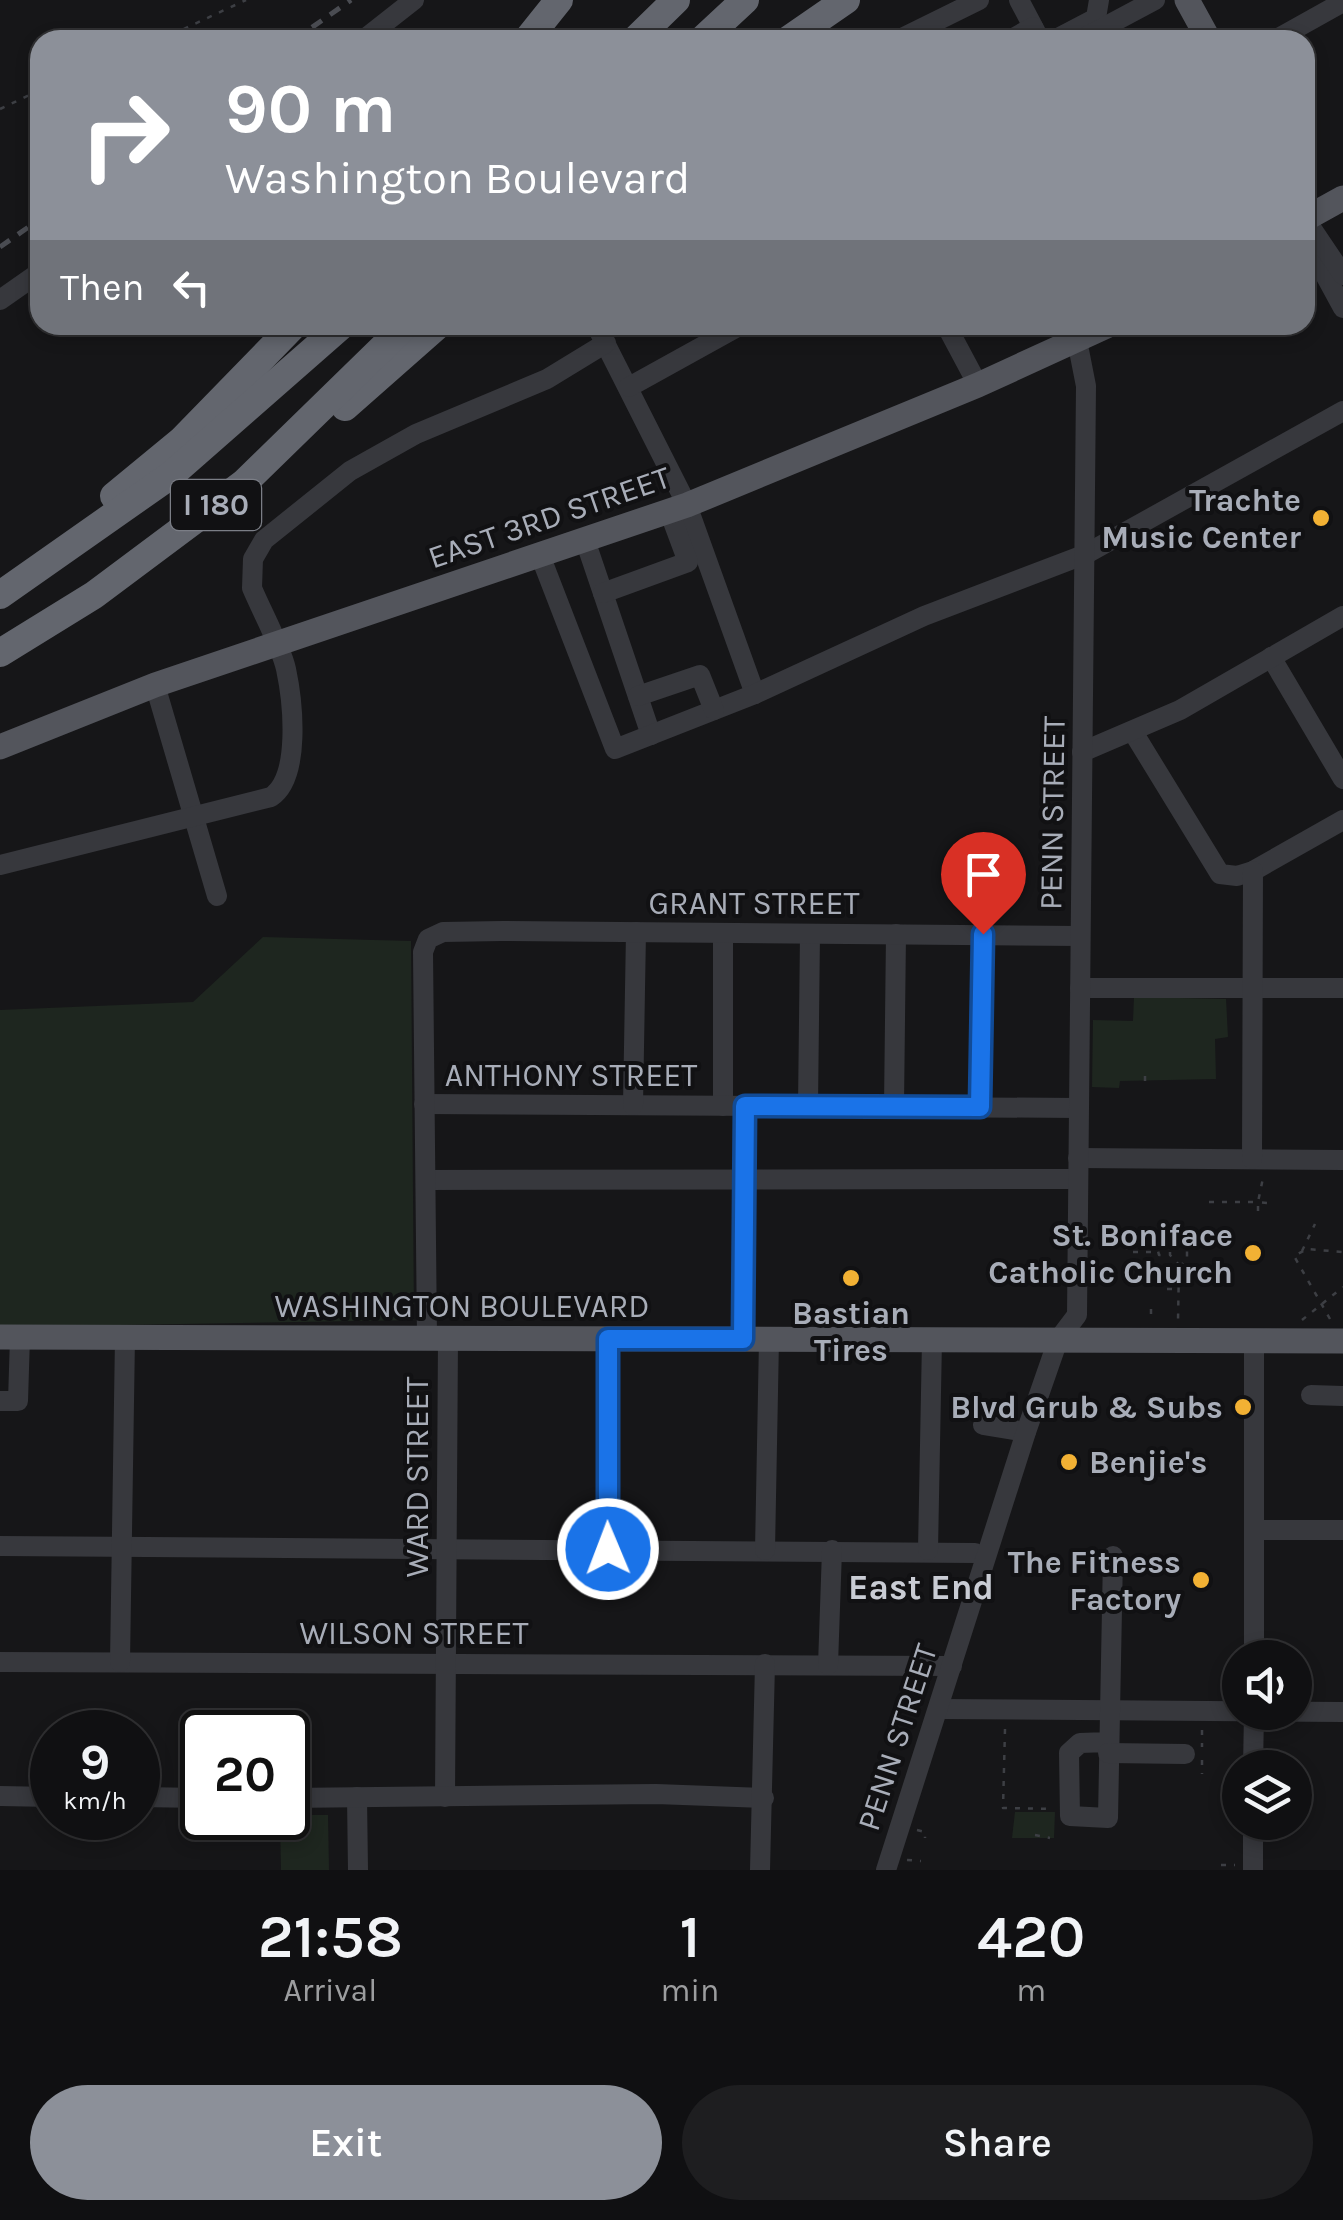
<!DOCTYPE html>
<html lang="en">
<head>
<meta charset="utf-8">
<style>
  :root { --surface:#101012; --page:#1e1e20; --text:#f1f3f6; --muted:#9c9d9f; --line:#303032; --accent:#8c9099 }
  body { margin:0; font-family:Karla,sans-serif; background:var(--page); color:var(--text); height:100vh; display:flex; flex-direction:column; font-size:38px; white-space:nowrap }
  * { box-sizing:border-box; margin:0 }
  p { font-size:32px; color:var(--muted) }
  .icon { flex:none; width:55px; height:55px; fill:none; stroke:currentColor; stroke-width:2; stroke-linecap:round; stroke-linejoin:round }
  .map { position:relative; height:1870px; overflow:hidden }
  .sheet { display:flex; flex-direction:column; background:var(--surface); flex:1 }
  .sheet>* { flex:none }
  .top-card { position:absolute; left:30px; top:30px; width:1285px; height:305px; border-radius:30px; box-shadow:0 5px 15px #0003,0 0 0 2px var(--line); background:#8c9099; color:#fff; overflow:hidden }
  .buttons { position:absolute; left:1222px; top:1640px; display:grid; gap:20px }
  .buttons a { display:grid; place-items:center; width:90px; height:90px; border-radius:50%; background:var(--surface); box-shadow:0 5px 15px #0003,0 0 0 2px var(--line); font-size:50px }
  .speed { position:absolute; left:30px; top:1710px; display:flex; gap:20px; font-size:50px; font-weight:700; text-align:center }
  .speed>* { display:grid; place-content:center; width:130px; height:130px; border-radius:50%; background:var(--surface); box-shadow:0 5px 15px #0003,0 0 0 2px var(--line); line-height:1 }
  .speed small { font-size:25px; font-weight:400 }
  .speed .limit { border:5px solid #111; border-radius:15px; background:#fff; color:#111 }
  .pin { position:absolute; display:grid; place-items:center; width:85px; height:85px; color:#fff; margin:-102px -42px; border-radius:50% 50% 50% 0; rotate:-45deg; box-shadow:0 0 10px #0007 }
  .pin .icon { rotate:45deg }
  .me { position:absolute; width:110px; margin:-55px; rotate:359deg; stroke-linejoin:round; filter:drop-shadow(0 0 8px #0008) }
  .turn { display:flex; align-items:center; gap:35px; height:210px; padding:0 30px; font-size:45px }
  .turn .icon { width:130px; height:130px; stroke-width:2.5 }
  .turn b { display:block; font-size:70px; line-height:85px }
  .then { display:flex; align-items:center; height:95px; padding:0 30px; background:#0003; gap:20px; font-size:38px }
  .eta { display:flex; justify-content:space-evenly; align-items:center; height:170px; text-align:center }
  .eta b { font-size:60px; font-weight:600; line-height:70px }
  .primary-button { display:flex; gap:20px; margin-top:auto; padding:20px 30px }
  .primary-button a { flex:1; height:115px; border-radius:60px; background:var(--accent); color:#fff; font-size:40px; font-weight:600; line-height:115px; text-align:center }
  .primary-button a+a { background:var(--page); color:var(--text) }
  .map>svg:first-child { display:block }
</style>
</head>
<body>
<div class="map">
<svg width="1343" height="1870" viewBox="0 0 1343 1870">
  <rect width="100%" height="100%" fill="#161618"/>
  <g fill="#1e261f">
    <path d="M 263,937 L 411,941 L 414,1320 L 0,1327 L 0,1010 L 193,1002 Z"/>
    <path d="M 1134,997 L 1226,999 L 1228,1037 L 1215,1039 L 1216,1079 L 1120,1081 L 1119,1088 L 1092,1087 L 1093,1020 L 1133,1021 Z"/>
    <path d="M 1015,1812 L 1055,1812 L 1054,1838 L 1012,1838 Z"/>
    <path d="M 288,1815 L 328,1815 L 329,1870 L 281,1870 L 280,1818 Z"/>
  </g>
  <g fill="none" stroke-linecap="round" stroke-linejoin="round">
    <g stroke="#3d3f44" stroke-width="2.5" stroke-dasharray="5 8" stroke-linecap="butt">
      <path d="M 160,40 L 246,0"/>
      <path d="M 0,109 L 40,90"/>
      <path d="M 1145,1076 L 1145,1081"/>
      <path d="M 1209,1202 L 1258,1202 L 1263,1178"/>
      <path d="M 1258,1211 L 1258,1202 L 1268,1203"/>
      <path d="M 1208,1230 L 1220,1238"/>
      <path d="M 1155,1239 L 1159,1255 L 1168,1255"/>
      <path d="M 1170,1239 L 1170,1255 L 1179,1265 L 1178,1321"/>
      <path d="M 1127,1245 L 1127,1252 L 1159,1252"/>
      <path d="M 1302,1251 L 1315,1224"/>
      <path d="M 1180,1267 L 1187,1258 L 1187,1240"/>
      <path d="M 1180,1279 L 1193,1281"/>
      <path d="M 1167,1289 L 1179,1289"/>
      <path d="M 1151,1309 L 1151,1321"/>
      <path d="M 1330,1319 L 1294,1256 L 1307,1249 L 1343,1252"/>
      <path d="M 1302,1320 L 1343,1287"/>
      <path d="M 1005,1729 L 1003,1808 L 1053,1809"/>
      <path d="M 1202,1730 L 1202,1747"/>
      <path d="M 1202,1760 L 1202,1774"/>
      <path d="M 917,1830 L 925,1832 L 925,1838"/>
      <path d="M 1035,1835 L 1050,1838"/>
      <path d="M 907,1860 L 921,1861"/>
      <path d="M 1221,1865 L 1235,1865"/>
    </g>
    <g stroke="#37383d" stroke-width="20">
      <path d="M 1019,0 L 1040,40"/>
      <path d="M 363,40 L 414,0"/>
      <path d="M 898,40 L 979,0"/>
      <path d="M 1010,40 L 1033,27"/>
      <path d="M 1054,40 L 1096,18 L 1099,0"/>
      <path d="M 1080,40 L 1155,0"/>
      <path d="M 1275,40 L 1343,2"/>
      <path d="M 1305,219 L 1312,251 L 1343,308"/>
      <path d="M 1306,220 L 1343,275"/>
      <path d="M 0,300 L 40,272"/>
      <path d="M 596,325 L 687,505 L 755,694"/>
      <path d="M 946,325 L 978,385"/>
      <path d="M 629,387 L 741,325"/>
      <path d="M 585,540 L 651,735"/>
      <path d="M 540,555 L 615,749 L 755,694 L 924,616 L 1086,554 L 1343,411"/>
      <path d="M 603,593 L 688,562 L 669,511"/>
      <path d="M 1271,657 L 1343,779"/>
      <path d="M 155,685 L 217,896"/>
      <path d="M 638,696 L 700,675 L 714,710"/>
      <path d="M 1133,732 L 1220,874 L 1237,876 L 1253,871 L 1343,820"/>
      <path d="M 1082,752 L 1180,710 L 1343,616"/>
      <path d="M 0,865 L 271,797 C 301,777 293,702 286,669 C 281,646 262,612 252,588 L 253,559 L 264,540 L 350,471 L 416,434 L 547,379 L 606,343"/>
      <path d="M 723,933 L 723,1106"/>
      <path d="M 1080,988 L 1343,988"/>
      <path d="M 424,1104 L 1078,1108"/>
      <path d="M 633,1105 L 636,932"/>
      <path d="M 808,1106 L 810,934"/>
      <path d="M 894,1106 L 896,934"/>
      <path d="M 980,1107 L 983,935"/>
      <path d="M 1078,1158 L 1343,1160"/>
      <path d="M 1252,1159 L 1253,871"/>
      <path d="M 426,1180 L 1078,1179"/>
      <path d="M 427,1338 L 423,952 L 428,939 L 443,932 L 502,931 L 1080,936"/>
      <path d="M 608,1339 L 608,1549"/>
      <path d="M 743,1339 L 745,1106"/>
      <path d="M 1311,1395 L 1343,1396"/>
      <path d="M 0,1401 L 18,1401 L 20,1337"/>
      <path d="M 983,1425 L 1026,1432"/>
      <path d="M 1254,1530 L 1343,1530"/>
      <path d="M 0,1546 L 975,1553"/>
      <path d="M 765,1550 L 769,1339"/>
      <path d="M 928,1550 L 932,1340"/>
      <path d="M 1254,1658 L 1254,1341"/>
      <path d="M 0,1662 L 952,1666"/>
      <path d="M 120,1662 L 125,1337"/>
      <path d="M 828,1665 L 832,1550"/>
      <path d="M 938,1709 L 1343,1712"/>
      <path d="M 1108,1742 L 1080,1743 L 1069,1753 L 1070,1816 L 1108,1818 L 1113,1556"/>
      <path d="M 1108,1753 L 1185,1754"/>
      <path d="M 1253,1768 L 1254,1712"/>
      <path d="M 0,1796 L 52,1797"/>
      <path d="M 138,1797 L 202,1798"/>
      <path d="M 357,1797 L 358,1870"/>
      <path d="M 445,1797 L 448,1338"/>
      <path d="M 288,1798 L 656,1794 L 764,1798"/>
      <path d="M 760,1870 L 765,1664"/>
      <path d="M 886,1870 L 1026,1432 L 1058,1340 L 1077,1315 L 1086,386 L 1074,325"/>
      <path d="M 1253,1870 L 1253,1822"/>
    </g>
    <g stroke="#53555c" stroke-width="25">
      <path d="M 1187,0 L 1209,40"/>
      <path d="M 1305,219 L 1343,198"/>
      <path d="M 0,747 L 155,685 L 687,505 L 978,385 L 1109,325"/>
      <path d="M 0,1337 L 1343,1341"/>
    </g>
    <g stroke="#63666e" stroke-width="28">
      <path d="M 527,40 L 559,0"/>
      <path d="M 635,40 L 676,0"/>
      <path d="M 702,40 L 745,0"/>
      <path d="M 788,40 L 846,0"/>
      <path d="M 345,407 L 438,325"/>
      <path d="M 114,496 L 182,440 L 294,325"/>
      <path d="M 0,595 L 171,475 L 342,325"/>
      <path d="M 0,653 L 94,595 L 244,483 L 406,325"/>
    </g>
    <g stroke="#4a4c52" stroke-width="5" stroke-dasharray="12 10" stroke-linecap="butt">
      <path d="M 294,40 L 351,0"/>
      <path d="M 0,247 L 40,219"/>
    </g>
  </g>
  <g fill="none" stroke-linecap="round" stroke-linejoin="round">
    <g stroke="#114b97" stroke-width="25">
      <path id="route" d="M 608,1549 L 608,1339 L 743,1339 L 745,1106 L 980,1107 L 983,934"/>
    </g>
    <use href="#route" stroke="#1a73e8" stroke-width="18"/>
  </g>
  <g fill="#f2b134" stroke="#111113" stroke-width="4">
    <circle cx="1321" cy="518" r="10"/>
    <circle cx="1253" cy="1253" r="10"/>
    <circle cx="851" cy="1278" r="10"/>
    <circle cx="1243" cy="1407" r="10"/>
    <circle cx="1069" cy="1462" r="10"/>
    <circle cx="1201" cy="1580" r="10"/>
  </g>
  <g text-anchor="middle" stroke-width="8" stroke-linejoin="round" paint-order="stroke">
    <rect fill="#111113" stroke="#7b7e86" stroke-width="2.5" x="171" y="480" width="90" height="50" rx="8"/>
    <g font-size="30" font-weight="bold" fill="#a8adb8">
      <text x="216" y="515">I 180</text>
    </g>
    <g font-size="32" font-weight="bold" fill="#a8adb8" stroke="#111113" text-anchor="end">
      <text x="1301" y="511">Trachte<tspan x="1301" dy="37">Music Center</tspan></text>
      <text x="1233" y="1246">St. Boniface<tspan x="1233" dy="37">Catholic Church</tspan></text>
      <text x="851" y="1324" text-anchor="middle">Bastian<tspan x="851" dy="37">Tires</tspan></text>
      <text x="1223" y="1418">Blvd Grub &amp; Subs</text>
      <text x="1089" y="1473" text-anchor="start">Benjie's</text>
      <text x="1181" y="1573">The Fitness<tspan x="1181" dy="37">Factory</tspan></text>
    </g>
    <g font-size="32" fill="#a8adb8" stroke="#111113">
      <text transform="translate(549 517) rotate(-19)" y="11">EAST 3RD STREET</text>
      <text transform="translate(1052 813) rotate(-89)" y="11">PENN STREET</text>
      <text x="754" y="914">GRANT STREET</text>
      <text x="571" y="1086">ANTHONY STREET</text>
      <text x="462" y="1317">WASHINGTON BOULEVARD</text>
      <text transform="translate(417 1477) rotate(-90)" y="11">WARD STREET</text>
      <text x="414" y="1644">WILSON STREET</text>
      <text transform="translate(897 1737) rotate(-72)" y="11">PENN STREET</text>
    </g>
    <g font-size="35" font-weight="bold" fill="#c9ccd4" stroke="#111113">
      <text x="921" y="1599">East End</text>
    </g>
  </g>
</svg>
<div class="buttons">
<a><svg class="icon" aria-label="sound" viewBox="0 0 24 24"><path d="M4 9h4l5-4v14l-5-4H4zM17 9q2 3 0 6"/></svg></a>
<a><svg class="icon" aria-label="layers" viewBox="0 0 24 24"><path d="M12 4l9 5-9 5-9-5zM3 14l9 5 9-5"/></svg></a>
</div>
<div class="speed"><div>9<small>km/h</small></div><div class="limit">20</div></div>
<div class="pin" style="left:983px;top:934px;background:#d93025"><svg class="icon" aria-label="arrive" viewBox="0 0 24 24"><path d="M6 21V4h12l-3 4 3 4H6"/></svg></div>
<svg class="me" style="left:608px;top:1549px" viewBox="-20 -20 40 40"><circle r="17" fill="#1a73e8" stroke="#fff" stroke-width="3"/><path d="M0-11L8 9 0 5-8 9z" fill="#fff"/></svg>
<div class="top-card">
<div class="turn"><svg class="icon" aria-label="right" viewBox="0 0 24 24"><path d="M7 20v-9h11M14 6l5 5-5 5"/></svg><div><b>90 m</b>Washington Boulevard</div></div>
<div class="then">Then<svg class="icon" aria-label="left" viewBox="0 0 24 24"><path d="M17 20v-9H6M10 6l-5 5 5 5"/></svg></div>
</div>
</div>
<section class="sheet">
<div class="eta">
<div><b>21:58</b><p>Arrival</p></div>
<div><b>1</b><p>min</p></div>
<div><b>420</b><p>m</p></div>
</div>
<div class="primary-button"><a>Exit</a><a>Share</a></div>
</section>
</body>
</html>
